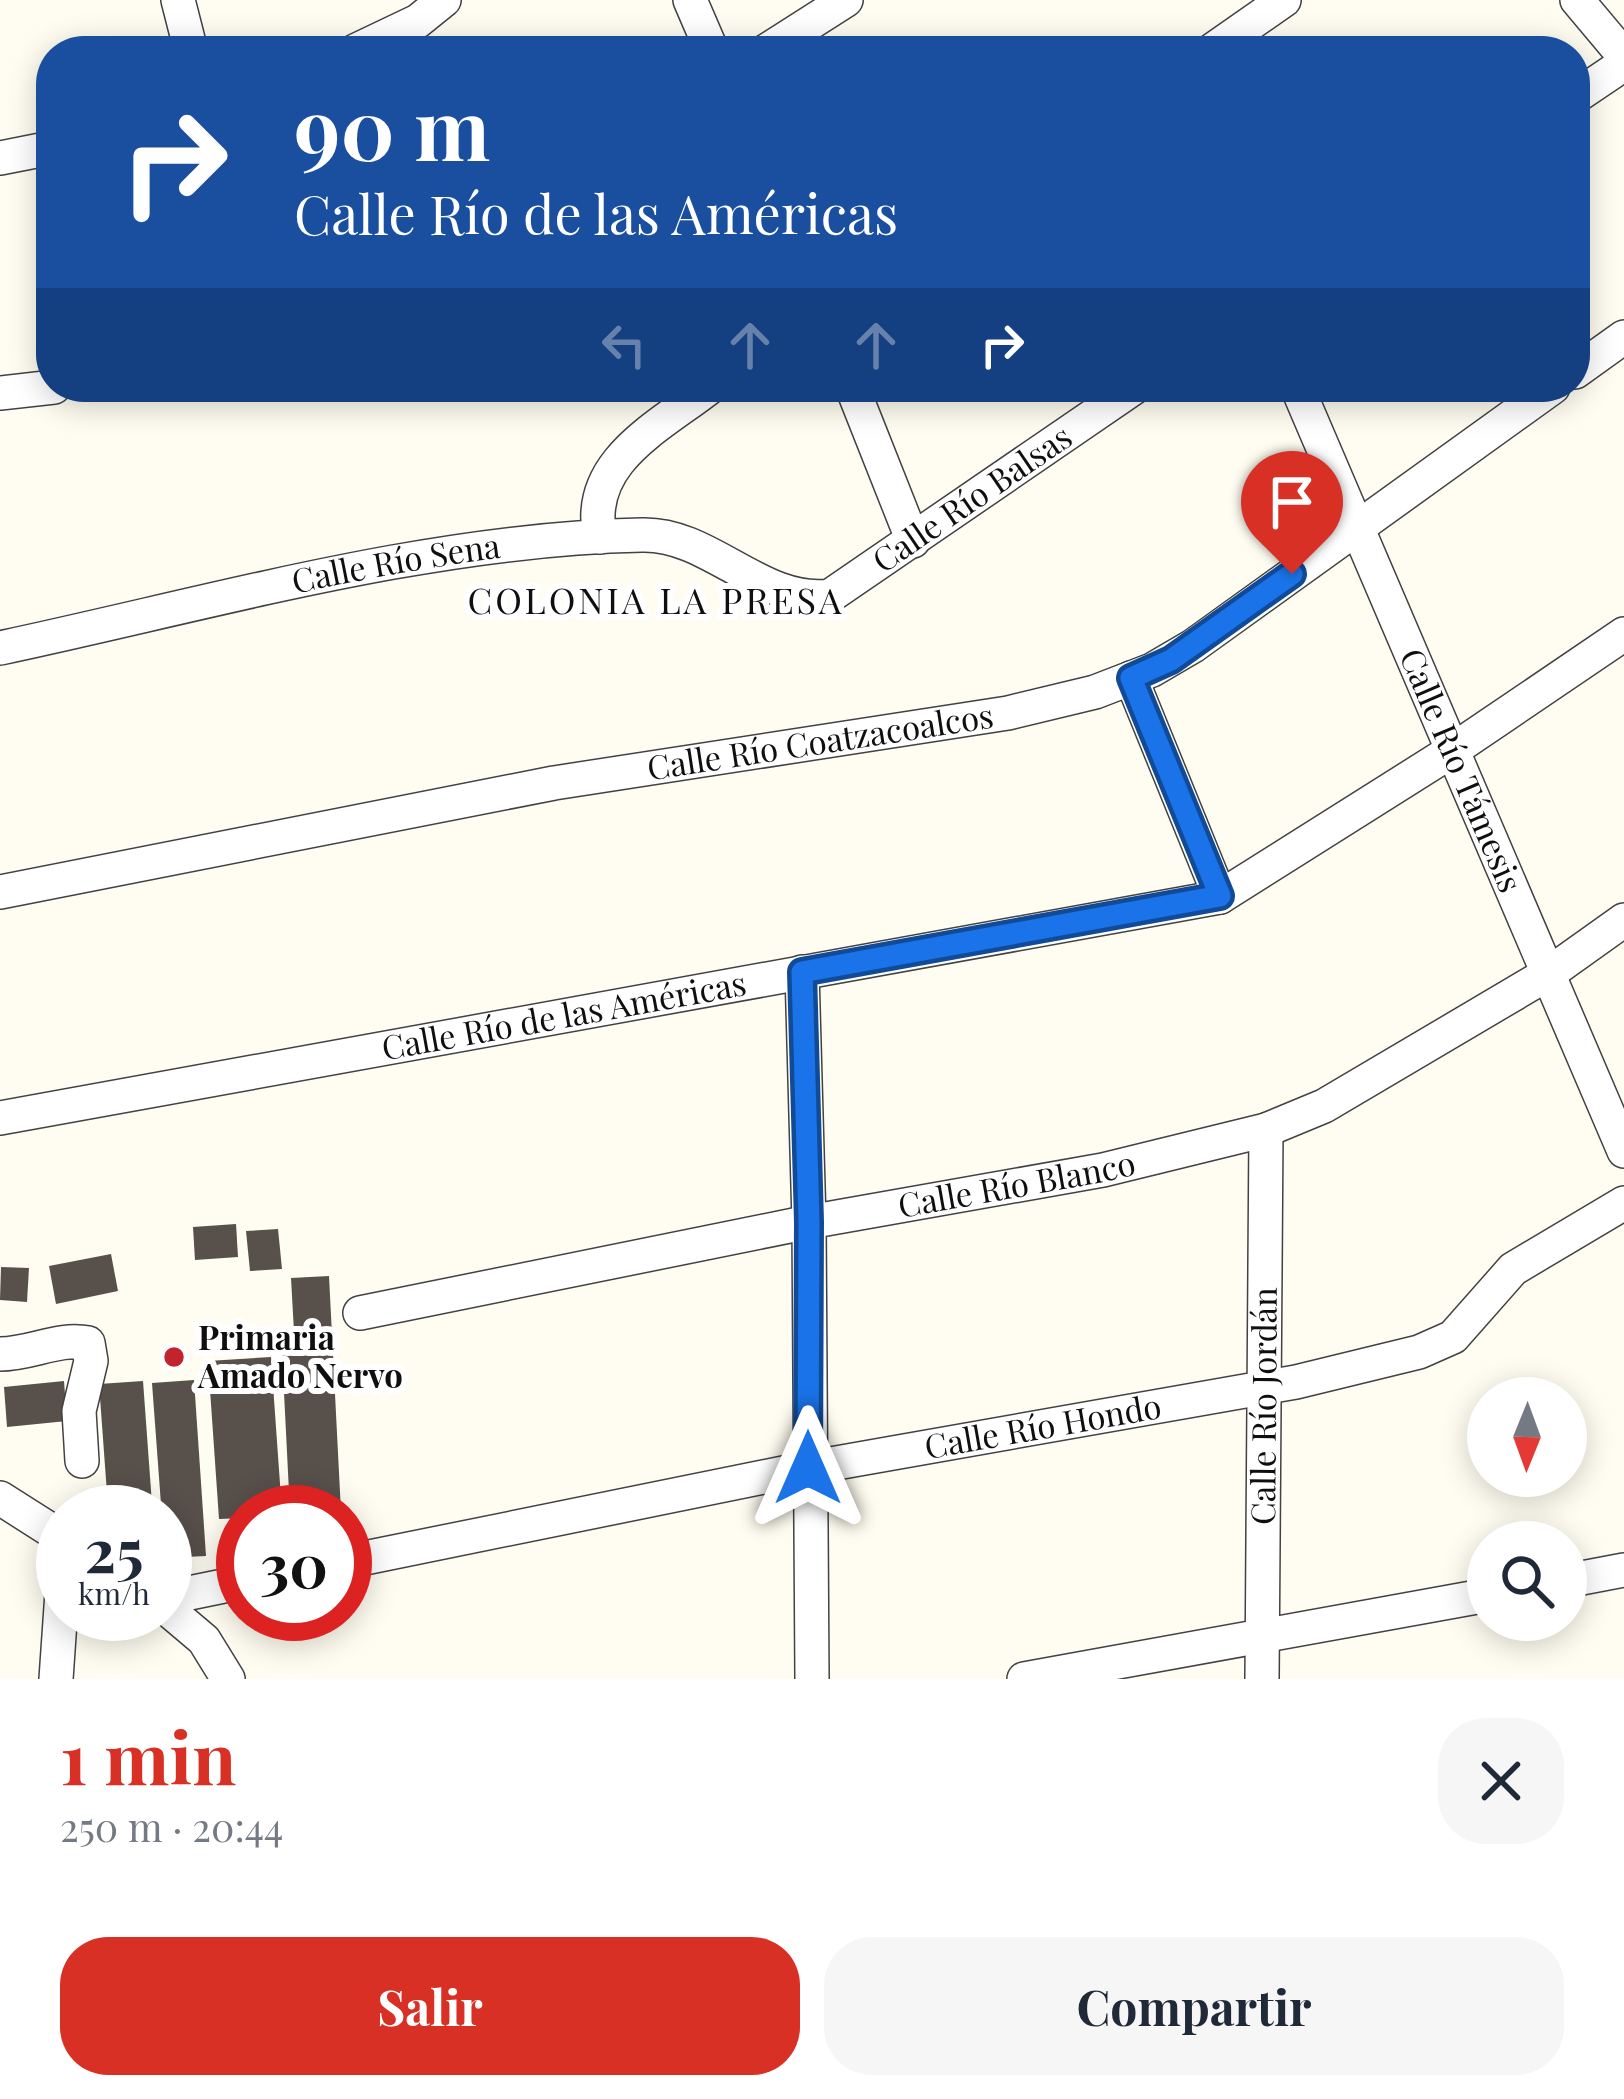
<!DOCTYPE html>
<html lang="es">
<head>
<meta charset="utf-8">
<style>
  :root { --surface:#fff; --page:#f6f6f7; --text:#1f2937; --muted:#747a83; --accent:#d93025 }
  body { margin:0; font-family:"Playfair Display",serif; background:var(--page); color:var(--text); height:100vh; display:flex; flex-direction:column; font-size:45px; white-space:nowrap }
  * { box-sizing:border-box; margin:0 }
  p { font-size:39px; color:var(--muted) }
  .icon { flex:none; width:66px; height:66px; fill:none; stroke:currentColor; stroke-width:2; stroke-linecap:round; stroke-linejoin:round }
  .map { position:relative; height:1679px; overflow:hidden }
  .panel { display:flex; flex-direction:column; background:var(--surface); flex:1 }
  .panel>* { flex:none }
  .hud { position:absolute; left:36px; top:36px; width:1554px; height:366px; border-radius:48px; box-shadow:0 6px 30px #0003; background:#1a4fa0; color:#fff; overflow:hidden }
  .needle { width:78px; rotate:181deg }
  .fabs { position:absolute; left:1467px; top:1377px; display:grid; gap:24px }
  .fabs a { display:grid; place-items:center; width:120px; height:120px; border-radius:50%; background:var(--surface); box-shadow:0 6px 30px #0003; font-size:60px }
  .speed { position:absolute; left:36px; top:1485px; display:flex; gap:24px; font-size:60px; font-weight:700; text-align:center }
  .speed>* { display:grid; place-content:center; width:156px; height:156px; border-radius:50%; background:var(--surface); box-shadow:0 6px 30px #0003; line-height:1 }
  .speed small { font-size:30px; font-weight:400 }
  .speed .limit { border:18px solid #d22; background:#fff; color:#111 }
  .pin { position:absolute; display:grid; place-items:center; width:102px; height:102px; color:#fff; margin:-123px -51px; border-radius:50% 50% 50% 0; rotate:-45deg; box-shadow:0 0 12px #0007 }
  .pin .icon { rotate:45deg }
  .me { position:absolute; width:132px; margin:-66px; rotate:0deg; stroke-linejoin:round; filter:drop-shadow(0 0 9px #0008) }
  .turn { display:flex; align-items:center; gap:42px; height:252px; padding:0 60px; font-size:54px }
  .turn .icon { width:156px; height:156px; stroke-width:2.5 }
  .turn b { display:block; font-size:84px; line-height:102px }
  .lanes { display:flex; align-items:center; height:114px; padding:0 60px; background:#0003; justify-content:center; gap:60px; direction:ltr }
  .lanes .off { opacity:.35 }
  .round { display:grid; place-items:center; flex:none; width:126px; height:126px; border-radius:48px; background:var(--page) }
  .summary { display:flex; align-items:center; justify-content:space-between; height:204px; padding:0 60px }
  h1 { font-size:72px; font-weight:700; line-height:90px; color:var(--accent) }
  .button { display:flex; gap:24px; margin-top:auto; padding:24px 60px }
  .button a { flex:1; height:138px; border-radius:48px; background:var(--accent); color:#fff; font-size:48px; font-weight:700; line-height:138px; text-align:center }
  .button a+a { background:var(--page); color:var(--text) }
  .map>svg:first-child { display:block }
</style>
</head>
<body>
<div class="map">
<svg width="1624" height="1679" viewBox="0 0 1624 1679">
  <rect width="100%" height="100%" fill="#fffcf1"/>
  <g fill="#58504b">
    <path d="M 236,1224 L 238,1257 L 195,1260 L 193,1227 Z"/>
    <path d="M 278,1229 L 282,1269 L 250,1271 L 246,1231 Z"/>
    <path d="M 111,1254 L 118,1291 L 56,1304 L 49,1266 Z"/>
    <path d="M 1,1267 L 29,1268 L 27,1302 L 0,1300 Z"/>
    <path d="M 329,1276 L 341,1512 L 290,1512 L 281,1333 L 294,1332 L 291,1278 Z"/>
    <path d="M 271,1357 L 282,1512 L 243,1512 L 243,1518 L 219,1519 L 208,1361 Z"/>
    <path d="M 194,1380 L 206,1556 L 165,1558 L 152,1383 Z"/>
    <path d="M 64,1381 L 67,1421 L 7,1427 L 4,1387 Z"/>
    <path d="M 143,1381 L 152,1504 L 108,1507 L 99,1384 Z"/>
  </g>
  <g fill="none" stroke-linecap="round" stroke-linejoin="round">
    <g stroke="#424242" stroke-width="36">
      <g id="minor">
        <path d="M 178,0 L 191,51"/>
        <path d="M 690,0 L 712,51"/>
        <path d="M 1577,0 L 1624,56"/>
        <path d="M 355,51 L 418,21 L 444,0"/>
        <path d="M 766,51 L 846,0"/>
        <path d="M 1211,51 L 1284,0"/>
        <path d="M 1575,97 L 1624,64"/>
        <path d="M 0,158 L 51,148"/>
        <path d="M 1575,372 L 1624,337"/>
        <path d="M 852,387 L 913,541"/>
        <path id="s1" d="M 1297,387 L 1624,1151"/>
        <path d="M 0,393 L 54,387"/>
        <path d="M 600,537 C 584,462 659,427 710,387"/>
        <path id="s2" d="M 0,648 C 207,604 429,539 642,535 C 710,533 761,605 830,596 L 1135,387"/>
        <path d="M 1131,678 L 1220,897"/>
        <path id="s3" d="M 0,892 L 554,783 L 1008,713 L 1095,692 L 1152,670 L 1193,646 L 1553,387"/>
        <path d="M 802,972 L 809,1222 L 812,1679"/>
        <path id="s4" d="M 0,1118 L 1220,897 L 1450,752 L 1624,634"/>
        <path id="s5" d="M 360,1313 L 809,1222 L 1103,1170 L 1266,1130 L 1324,1106 L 1551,972 L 1624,920"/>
        <path d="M 0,1354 C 31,1354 59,1337 88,1343 L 91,1361 L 79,1411 L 82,1461"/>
        <path d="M 0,1498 L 63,1538"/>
        <path id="s6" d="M 345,1562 L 808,1468 L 1296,1382 L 1419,1352 L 1453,1337 L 1513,1269 L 1624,1203"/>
        <path d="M 1566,1581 L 1624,1570"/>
        <path d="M 165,1598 L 243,1582"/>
        <path d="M 165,1607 L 204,1640 L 228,1679"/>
        <path d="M 56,1679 L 63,1578"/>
        <path d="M 1024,1679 L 1488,1595"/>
        <path id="s7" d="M 1262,1679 L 1266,1130"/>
      </g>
    </g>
    <use href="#minor" stroke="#fff" stroke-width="33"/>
  </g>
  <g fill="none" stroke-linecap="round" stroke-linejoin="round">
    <g stroke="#114b97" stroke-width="30">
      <path id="route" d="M 808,1468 L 809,1222 L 802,972 L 1220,896 L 1131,678 L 1171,660 L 1292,574"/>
    </g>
    <use href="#route" stroke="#1a73e8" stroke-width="21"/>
  </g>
  <circle fill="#c2242e" stroke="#fff" stroke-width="4.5" cx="174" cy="1357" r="12"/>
  <g text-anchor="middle" stroke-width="12" stroke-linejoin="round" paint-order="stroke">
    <g font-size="33" fill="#0f0f0f" stroke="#fff">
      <text dy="12" stroke="none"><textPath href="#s2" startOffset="1026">Calle Río Balsas</textPath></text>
      <text dy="12" stroke="none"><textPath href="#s2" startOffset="405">Calle Río Sena</textPath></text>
      <text dy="12" stroke="none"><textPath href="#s3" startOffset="834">Calle Río Coatzacoalcos</textPath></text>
      <text dy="12" stroke="none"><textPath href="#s1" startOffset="417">Calle Río Támesis</textPath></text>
      <text dy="12" stroke="none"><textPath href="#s4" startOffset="573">Calle Río de las Américas</textPath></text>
      <text dy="12" stroke="none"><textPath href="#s5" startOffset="669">Calle Río Blanco</textPath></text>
      <text dy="12" stroke="none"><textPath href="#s7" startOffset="273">Calle Río Jordán</textPath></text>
      <text dy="12" stroke="none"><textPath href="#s6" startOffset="711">Calle Río Hondo</textPath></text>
    </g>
    <g font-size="33" font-weight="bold" fill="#0f0f0f" stroke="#fff" text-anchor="start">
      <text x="198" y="1350">Primaria<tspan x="198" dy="38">Amado Nervo</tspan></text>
    </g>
    <g font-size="36" letter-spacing="3" fill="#0f0f0f" stroke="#fff">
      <text x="656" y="614">COLONIA LA PRESA</text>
    </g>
  </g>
</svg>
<div class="fabs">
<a><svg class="needle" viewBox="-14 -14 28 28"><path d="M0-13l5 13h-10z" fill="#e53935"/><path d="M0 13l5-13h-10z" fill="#747a83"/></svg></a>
<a><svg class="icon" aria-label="search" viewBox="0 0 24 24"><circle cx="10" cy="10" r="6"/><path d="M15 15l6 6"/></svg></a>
</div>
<div class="speed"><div>25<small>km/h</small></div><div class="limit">30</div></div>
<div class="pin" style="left:1292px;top:574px;background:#d93025"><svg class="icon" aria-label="arrive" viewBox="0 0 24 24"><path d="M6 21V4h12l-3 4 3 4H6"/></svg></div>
<svg class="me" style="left:808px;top:1468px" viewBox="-20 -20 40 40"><path d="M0-17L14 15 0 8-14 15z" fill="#1a73e8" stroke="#fff" stroke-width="4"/></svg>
<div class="hud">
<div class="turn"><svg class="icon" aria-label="right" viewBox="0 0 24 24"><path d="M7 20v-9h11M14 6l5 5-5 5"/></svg><div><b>90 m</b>Calle Río de las Américas</div></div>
<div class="lanes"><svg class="icon off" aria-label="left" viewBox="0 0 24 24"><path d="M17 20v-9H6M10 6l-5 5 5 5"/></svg><svg class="icon off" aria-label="ahead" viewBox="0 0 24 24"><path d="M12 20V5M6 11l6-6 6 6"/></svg><svg class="icon off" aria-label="ahead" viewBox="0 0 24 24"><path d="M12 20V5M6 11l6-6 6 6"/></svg><svg class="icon" aria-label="right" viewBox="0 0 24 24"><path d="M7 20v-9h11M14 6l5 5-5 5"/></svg></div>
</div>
</div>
<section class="panel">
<div class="summary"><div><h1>1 min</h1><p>250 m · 20:44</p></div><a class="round"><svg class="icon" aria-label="close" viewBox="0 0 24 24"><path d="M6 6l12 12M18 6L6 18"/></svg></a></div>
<div class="button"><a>Salir</a><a>Compartir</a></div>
</section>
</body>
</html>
